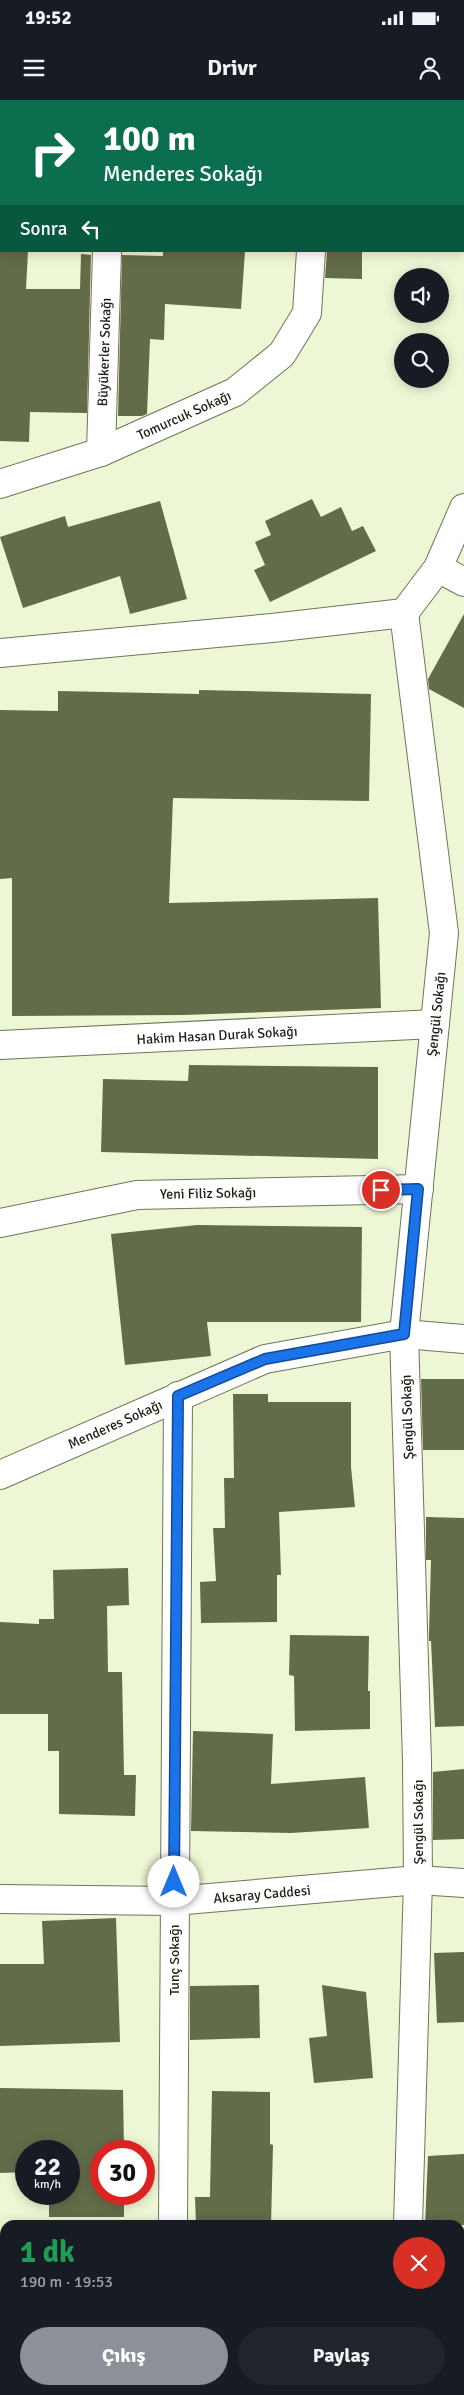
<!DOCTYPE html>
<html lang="tr">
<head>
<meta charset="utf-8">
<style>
  :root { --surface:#171b24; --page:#20242c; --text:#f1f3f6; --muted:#9ea1a6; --accent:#8c9099 }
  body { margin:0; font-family:Signika,sans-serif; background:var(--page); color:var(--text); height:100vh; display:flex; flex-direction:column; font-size:19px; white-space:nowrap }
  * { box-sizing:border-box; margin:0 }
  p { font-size:16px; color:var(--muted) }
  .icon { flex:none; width:28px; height:28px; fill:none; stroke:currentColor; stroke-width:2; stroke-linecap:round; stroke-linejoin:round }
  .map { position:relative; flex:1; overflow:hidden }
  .sheet { position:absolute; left:0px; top:2120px; width:465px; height:175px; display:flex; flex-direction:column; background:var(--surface); border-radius:15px 15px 0 0; box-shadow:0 2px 12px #0003 }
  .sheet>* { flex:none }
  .hud { position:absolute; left:0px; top:0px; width:465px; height:152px; box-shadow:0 2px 12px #0003; background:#0b6e4f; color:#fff; overflow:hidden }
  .tools { position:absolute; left:394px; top:168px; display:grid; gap:10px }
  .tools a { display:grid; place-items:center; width:55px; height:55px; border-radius:50%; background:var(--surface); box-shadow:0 2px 12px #0003; font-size:25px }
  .speed { position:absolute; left:15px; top:2040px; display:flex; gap:10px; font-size:25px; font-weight:700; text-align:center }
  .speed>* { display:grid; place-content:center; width:65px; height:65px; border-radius:50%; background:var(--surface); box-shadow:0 2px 12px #0003; line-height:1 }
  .speed small { font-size:12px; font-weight:400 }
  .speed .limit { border:8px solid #d22; background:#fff; color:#111 }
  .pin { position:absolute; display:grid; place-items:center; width:42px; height:42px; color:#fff; margin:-21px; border:2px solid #fff; border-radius:50%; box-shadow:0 1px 5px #0007 }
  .me { position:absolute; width:55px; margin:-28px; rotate:0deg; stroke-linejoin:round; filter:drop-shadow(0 0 4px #0008) }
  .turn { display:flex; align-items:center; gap:18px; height:105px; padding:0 20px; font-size:22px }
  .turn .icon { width:65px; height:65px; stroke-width:2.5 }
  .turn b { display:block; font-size:35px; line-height:42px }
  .then { display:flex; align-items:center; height:48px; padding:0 20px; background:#0003; gap:10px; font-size:19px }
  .round { display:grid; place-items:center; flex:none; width:52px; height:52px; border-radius:26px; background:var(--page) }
  .summary { display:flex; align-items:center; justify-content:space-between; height:85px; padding:0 20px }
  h1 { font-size:30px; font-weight:700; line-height:38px; color:#1e9e55 }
  .button { display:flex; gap:10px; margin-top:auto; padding:10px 20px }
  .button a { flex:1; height:58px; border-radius:30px; background:var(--accent); color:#fff; font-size:20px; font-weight:700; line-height:58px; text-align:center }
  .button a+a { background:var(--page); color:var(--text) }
  .status { display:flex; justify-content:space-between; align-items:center; height:35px; padding:0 25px; background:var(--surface); direction:ltr }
  .status svg { height:14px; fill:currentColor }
  header { display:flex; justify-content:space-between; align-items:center; height:65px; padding:0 20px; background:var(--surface); font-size:22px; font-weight:700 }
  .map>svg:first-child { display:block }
</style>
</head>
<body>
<div class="status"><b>19:52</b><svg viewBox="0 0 49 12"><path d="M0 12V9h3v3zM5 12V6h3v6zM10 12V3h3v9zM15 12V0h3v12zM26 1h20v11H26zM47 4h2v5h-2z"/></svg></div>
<header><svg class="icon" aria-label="menu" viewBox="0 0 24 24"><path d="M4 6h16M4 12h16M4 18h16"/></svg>Drivr<svg class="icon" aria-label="person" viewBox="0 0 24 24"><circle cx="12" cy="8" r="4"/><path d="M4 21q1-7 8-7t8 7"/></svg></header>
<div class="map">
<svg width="464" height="2295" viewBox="0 0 464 2295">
  <rect width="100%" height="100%" fill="#eef7d5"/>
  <g fill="#636c49">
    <path d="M 0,151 L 28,151 L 26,189 L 80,189 L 81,154 L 91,155 L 87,313 L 30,312 L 29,342 L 0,341 Z"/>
    <path d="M 163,151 L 245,151 L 241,209 L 165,204 L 164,240 L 150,239 L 147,314 L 142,316 L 118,316 L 122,155 L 163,156 Z"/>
    <path d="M 327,151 L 362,151 L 362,179 L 325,178 Z"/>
    <path d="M 312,399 L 321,417 L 341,407 L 352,431 L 363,426 L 376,451 L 270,502 L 254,470 L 265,465 L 255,442 L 271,435 L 265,421 Z"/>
    <path d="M 160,401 L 187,499 L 130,514 L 120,476 L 23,508 L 0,437 L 65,416 L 68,427 Z"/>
    <path d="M 464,514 L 464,608 L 429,589 L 428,579 Z"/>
    <path d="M 199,590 L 371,594 L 369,701 L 173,698 L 169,803 L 378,798 L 381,908 L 183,915 L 12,916 L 12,778 L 0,779 L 0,610 L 58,611 L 58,591 L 199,594 Z"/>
    <path d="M 189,965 L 378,967 L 378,1059 L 101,1052 L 103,979 L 188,981 Z"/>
    <path d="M 197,1125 L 362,1127 L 361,1222 L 207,1222 L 211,1256 L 125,1265 L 111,1134 Z"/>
    <path d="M 421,1279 L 464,1279 L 464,1350 L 423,1350 Z"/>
    <path d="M 233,1294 L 268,1294 L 268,1302 L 351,1302 L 351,1367 L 355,1407 L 279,1412 L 281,1475 L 277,1475 L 277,1522 L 201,1523 L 200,1482 L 216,1481 L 213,1428 L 225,1428 L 224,1378 L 234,1378 Z"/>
    <path d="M 426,1417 L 464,1418 L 464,1626 L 435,1627 L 431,1541 L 429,1541 L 429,1534 L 431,1460 L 426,1460 Z"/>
    <path d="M 128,1468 L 129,1505 L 107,1506 L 108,1572 L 122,1572 L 124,1675 L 136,1675 L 135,1716 L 59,1714 L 59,1651 L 48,1651 L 48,1614 L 0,1614 L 0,1522 L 39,1524 L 39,1519 L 54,1519 L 53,1470 Z"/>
    <path d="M 290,1535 L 369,1536 L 368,1591 L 370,1591 L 370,1629 L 295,1631 L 294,1576 L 289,1575 Z"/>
    <path d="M 193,1631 L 273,1634 L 271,1684 L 365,1677 L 369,1728 L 291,1733 L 191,1731 Z"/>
    <path d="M 464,1669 L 464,1739 L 433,1740 L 433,1672 Z"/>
    <path d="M 116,1818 L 120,1942 L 0,1946 L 0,1864 L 44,1864 L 42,1821 Z"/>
    <path d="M 464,1852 L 464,1922 L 437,1923 L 434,1853 Z"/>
    <path d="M 259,1885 L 260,1938 L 190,1940 L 190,1886 Z"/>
    <path d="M 322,1885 L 366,1892 L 373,1978 L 314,1983 L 309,1938 L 327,1936 Z"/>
    <path d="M 0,1988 L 123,1990 L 124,2051 L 101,2051 L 101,2094 L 124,2094 L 124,2117 L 49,2117 L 49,2094 L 69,2094 L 69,2051 L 26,2051 L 26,2072 L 0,2073 Z"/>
    <path d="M 212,1991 L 270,1992 L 270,2044 L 273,2045 L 271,2125 L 196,2125 L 195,2097 L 210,2097 Z"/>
    <path d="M 464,2054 L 464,2125 L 425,2125 L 428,2056 Z"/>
  </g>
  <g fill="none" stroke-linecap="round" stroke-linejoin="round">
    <g stroke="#6e7558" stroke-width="30">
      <g id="minor">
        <path d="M 111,1 L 111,0"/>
        <path d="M 322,1 L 322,0"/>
        <path d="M 101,352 L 107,151"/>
        <path d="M 0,384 L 101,352 L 235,292 L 282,254 L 307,213 L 311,151"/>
        <path d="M 438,468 L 464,482"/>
        <path d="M 404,513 L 444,833 L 404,1234 L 417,1661 L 418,1780 L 408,2125"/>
        <path d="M 0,553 L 272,528 L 404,513 L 438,468 L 464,408"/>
        <path d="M 0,945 L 435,924"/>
        <path d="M 0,1123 L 137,1095 L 419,1089"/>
        <path d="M 0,1375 L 265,1259 L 404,1234 L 464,1239"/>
        <path d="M 0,1799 L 174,1801 L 418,1780 L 464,1783"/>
        <path d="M 173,2125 L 178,1296"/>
        <path d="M 460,2183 L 464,2182"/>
        <path d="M 0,2195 L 5,2195"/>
        <path d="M 173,2290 L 173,2295"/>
        <path d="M 406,2295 L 406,2290"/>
      </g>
    </g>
    <use href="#minor" stroke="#fff" stroke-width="28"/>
  </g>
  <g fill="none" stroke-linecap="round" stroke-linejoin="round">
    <g stroke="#114b97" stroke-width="12">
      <path id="route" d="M 174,1782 L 178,1296 L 265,1259 L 404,1234 L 418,1089 L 381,1090"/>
    </g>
    <use href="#route" stroke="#1a73e8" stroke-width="9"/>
  </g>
  <g text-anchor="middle" stroke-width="4" stroke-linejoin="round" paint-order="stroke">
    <g font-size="14" fill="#1c1f13" stroke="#fff">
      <text transform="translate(104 252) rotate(-88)" y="5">Büyükerler Sokağı</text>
      <text transform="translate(184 315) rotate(-24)" y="5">Tomurcuk Sokağı</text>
      <text transform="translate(436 914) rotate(-84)" y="5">Şengül Sokağı</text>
      <text transform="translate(217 935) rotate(-3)" y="5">Hakim Hasan Durak Sokağı</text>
      <text transform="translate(208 1093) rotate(-1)" y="5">Yeni Filiz Sokağı</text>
      <text transform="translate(407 1317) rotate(-92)" y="5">Şengül Sokağı</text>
      <text transform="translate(115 1324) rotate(-24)" y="5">Menderes Sokağı</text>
      <text transform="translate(418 1722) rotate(-90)" y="5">Şengül Sokağı</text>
      <text transform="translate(262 1794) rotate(-5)" y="5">Aksaray Caddesi</text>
      <text transform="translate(174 1860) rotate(-90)" y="5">Tunç Sokağı</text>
    </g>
  </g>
</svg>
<div class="tools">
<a><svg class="icon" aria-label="sound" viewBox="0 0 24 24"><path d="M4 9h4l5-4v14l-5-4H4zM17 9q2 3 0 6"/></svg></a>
<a><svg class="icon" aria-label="search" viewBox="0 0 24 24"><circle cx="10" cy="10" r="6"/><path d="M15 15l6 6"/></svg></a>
</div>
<div class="speed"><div>22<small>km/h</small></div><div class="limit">30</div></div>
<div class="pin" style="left:381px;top:1090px;background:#d93025"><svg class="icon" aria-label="arrive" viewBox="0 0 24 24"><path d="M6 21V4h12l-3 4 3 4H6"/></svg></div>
<svg class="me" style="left:174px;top:1782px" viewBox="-20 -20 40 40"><circle r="19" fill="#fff"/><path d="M0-13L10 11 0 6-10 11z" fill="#1a73e8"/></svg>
<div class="hud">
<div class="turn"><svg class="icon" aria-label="right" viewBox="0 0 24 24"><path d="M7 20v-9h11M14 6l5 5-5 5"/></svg><div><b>100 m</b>Menderes Sokağı</div></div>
<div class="then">Sonra<svg class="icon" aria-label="left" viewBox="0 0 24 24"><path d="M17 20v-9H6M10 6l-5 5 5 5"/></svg></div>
</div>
<section class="sheet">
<div class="summary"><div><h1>1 dk</h1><p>190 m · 19:53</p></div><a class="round" style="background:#d93025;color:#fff"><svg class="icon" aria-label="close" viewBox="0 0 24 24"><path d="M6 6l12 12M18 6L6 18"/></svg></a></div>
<div class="button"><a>Çıkış</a><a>Paylaş</a></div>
</section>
</div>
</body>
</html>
